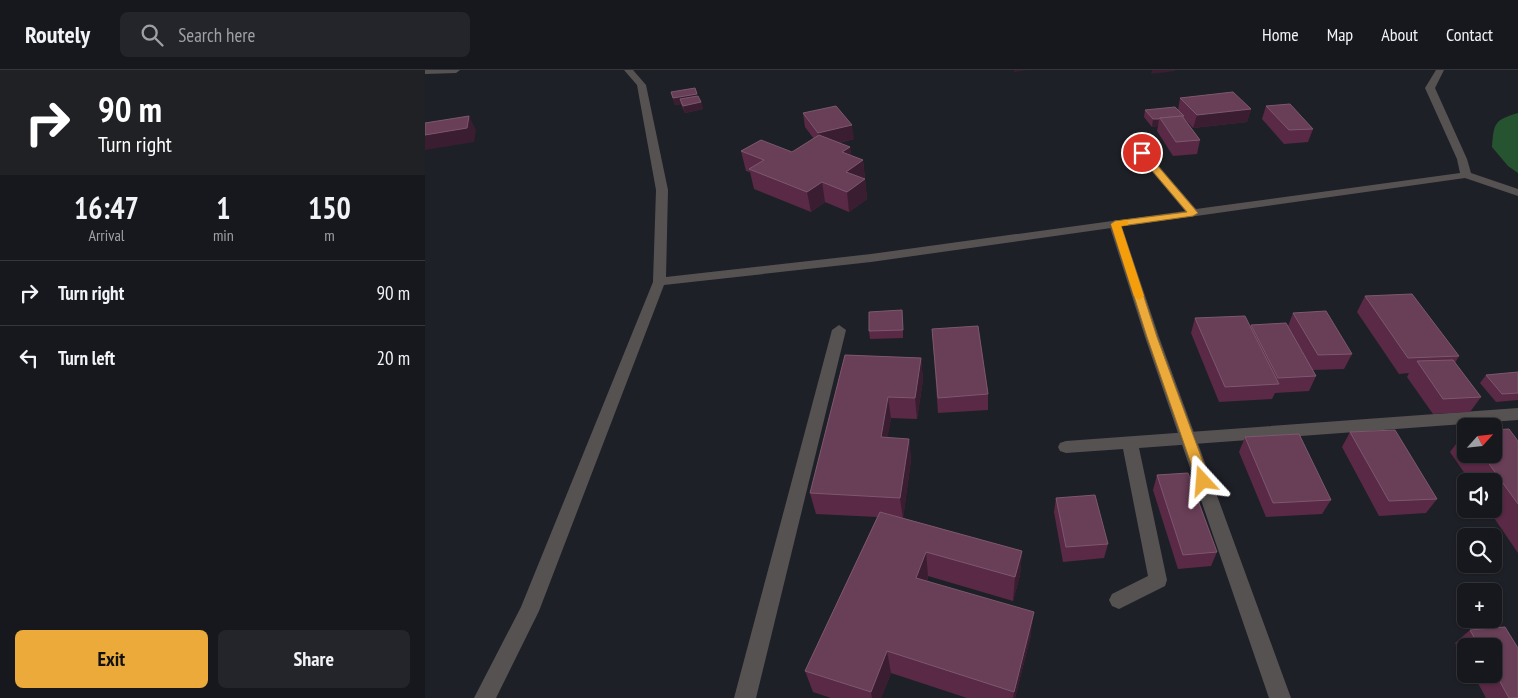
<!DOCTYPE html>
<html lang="en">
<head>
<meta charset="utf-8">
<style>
  :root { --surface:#16181d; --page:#23252a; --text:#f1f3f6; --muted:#9ea0a4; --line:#35373b; --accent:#ebaa39 }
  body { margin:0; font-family:"PT Sans Narrow",sans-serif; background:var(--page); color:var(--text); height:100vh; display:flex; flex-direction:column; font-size:19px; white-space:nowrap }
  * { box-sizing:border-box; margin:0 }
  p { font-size:16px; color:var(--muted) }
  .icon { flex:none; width:28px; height:28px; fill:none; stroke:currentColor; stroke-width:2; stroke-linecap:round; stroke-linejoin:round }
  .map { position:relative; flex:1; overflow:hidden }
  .drawer { display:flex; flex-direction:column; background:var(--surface); width:425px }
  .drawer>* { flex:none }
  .banner { background:#202124; color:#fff; overflow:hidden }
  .needle { width:32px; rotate:63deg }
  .buttons { position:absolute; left:1032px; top:348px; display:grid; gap:10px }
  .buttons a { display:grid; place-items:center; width:45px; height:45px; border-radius:8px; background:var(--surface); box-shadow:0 1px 4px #0004,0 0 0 1px var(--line); font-size:25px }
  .pin { position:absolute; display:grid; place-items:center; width:42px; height:42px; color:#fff; margin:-21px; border:2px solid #fff; border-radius:50%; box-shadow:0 1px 5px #0007 }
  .me { position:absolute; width:55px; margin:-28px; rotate:341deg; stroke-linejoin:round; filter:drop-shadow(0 0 4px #0008) }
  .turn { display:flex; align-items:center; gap:18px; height:105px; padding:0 15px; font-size:22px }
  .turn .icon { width:65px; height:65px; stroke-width:2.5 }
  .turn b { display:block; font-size:35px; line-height:42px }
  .eta { display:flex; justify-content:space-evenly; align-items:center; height:85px; text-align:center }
  .eta b { font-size:30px; font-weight:600; line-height:35px }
  .cta { display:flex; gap:10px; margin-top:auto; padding:10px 15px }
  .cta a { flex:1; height:58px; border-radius:8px; background:var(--accent); color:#111; font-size:20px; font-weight:600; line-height:58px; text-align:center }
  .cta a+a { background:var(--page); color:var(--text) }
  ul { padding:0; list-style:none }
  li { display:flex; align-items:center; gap:15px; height:65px; padding:0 15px; border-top:1px solid var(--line) }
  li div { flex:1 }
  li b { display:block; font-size:19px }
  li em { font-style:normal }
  header { display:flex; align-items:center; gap:30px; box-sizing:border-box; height:70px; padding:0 25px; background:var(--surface); border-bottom:1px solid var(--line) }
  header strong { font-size:24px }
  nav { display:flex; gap:28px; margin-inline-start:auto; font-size:18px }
  .search { width:350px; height:45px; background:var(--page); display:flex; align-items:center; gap:12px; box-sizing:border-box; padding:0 18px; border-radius:8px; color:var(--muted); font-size:19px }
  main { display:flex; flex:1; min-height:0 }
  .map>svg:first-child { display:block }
</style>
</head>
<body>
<header>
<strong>Routely</strong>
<div class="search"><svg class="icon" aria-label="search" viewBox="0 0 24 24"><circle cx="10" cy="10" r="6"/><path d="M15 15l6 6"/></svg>Search here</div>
<nav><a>Home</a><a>Map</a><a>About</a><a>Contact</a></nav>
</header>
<main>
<section class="drawer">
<div class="banner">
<div class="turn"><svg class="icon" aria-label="right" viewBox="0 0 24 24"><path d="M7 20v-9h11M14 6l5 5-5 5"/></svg><div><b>90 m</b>Turn right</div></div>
</div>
<div class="eta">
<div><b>16:47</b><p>Arrival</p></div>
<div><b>1</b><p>min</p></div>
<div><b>150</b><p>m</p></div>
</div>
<ul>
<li><svg class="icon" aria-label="right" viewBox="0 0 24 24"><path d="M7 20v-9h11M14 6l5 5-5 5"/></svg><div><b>Turn right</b></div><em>90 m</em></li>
<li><svg class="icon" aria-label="left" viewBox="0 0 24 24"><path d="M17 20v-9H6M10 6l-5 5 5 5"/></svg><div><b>Turn left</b></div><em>20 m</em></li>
</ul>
<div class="cta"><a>Exit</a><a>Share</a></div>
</section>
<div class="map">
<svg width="1093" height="628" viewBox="0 0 1093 628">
  <rect width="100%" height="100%" fill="#1e2027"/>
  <path fill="#265431" d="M 1093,43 L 1093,103 L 1083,96 L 1067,77 C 1069,53 1069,50 1093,43 Z"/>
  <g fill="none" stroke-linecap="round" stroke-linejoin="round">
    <g fill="#575252" fill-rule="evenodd">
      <path d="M 690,150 L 696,154 L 734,267 L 866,628 L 844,628 L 720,267 L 684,154 Z"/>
      <path d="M 414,255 L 421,260 L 331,628 L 309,628 L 407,260 Z"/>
    </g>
    <g fill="#575252" fill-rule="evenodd">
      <path d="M 0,0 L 35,0 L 31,3 L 0,4 Z"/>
      <path d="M 199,0 L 208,0 L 221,15 L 243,120 L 241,207 L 446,184 L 760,141 L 713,85 L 712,83 L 717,80 L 721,81 L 771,139 L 1035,103 L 1032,89 L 1000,18 L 1011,0 L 1019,0 L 1010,18 L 1042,89 L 1046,103 L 1093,119 L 1093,126 L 1040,108 L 446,192 L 239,215 L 114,541 L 71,628 L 49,628 L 96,537 L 228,212 L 231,120 L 212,15 Z"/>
      <path d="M 1093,338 L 1093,350 L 714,378 L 742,510 L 740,516 L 694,539 L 687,536 L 684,530 L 687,524 L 723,506 L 698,379 L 641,383 L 635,381 L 633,377 L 635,373 L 641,371 Z"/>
    </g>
  </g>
  <g fill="#5a2945">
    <path d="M 246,22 L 272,26 L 276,32 L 278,39 L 260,43 L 256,34 L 250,35 Z"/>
    <path d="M 755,28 L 826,39 L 822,52 L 768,58 L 760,49 L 775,70 L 772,84 L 748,86 L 732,61 L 733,56 L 727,57 L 719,47 L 720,40 L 753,40 Z"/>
    <path d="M 841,36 L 888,59 L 883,72 L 859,74 L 837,49 Z"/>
    <path d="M 378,43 L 429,69 L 414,73 L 425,77 L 426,86 L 438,90 L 442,129 L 424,142 L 400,132 L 386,142 L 329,119 L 325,102 L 321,101 L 316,81 L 367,82 L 389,69 L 380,57 Z"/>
    <path d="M 940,226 L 1034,286 L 1030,293 L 1056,327 L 1045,342 L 1008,344 L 982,307 L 984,303 L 974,304 L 932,242 Z"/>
    <path d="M 868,243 L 927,284 L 919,299 L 888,300 L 891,306 L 884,321 L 850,323 L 847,329 L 794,332 L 766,263 L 770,248 L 825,257 L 826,255 L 863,256 Z"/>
    <path d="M 478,248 L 478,268 L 445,269 L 444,261 Z"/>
    <path d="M 507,259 L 563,324 L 563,340 L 513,343 Z"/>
    <path d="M 420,285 L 496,288 L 498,310 L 492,349 L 466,348 L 462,368 L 484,369 L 486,390 L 478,448 L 597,481 L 595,505 L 588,531 L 503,506 L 502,511 L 606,565 L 590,628 L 542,628 L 466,603 L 456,628 L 406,628 L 388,622 L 380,601 L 452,447 L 391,444 L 385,423 Z"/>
    <path d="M 1093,302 L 1093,330 L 1071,332 L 1055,313 L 1061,305 Z"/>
    <path d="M 1041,361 L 1041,384 L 1069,384 L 1093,371 L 1093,483 L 1063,439 L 1069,439 L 1069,411 L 1045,411 L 1025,382 Z"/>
    <path d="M 925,362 L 1012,429 L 1001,443 L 954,446 L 917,377 Z"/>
    <path d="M 820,367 L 906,430 L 897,444 L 841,447 L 814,382 Z"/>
    <path d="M 732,405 L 792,482 L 786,496 L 753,499 L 728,420 Z"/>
    <path d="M 631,428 L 683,474 L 679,488 L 638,492 L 629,442 Z"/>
    <path d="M 1080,557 L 1093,578 L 1093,628 L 1061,628 L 1048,604 L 1069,604 L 1069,576 L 1041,576 L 1041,592 L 1030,573 L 1045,560 Z"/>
  </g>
  <g fill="#3b1d31">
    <path d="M 589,0 L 602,0 L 589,2 Z"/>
    <path d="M 727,0 L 750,0 L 750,1 L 726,4 Z"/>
    <path d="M 272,24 L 274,31 L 255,29 L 256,34 L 250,35 L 248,28 Z"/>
    <path d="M 276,32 L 278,39 L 260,43 L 258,36 Z"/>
    <path d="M 826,39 L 822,52 L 768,58 L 772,45 Z"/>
    <path d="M 44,46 L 51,60 L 49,72 L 0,80 L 0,65 Z"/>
    <path d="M 728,49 L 734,49 L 733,56 L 727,57 Z"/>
    <path d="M 427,55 L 429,69 L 395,77 L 393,63 Z"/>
    <path d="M 425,77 L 428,96 L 417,82 Z"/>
    <path d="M 438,90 L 442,129 L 424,142 L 422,122 L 421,102 Z"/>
    <path d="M 397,112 L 400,132 L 386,142 L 382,122 Z"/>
    <path d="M 496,288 L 498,310 L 492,349 L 490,328 Z"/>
    <path d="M 463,327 L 466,348 L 459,388 L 456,367 Z"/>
    <path d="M 484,369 L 486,390 L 478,449 L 475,428 Z"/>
    <path d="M 597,481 L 595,505 L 588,531 L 590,507 Z"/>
    <path d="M 501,482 L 503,506 L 494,532 L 491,508 Z"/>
    <path d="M 609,542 L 606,565 L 590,628 L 588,628 L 589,622 Z"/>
    <path d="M 462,581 L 466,603 L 456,628 L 447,628 L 446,622 Z"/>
  </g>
  <g fill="#693e57" stroke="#7c586e">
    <path d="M 270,18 L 272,24 L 248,28 L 246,22 Z"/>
    <path d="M 808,22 L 826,39 L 772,45 L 755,28 Z"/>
    <path d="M 273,26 L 276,32 L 258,36 L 255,29 Z"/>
    <path d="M 865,34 L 888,59 L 864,60 L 841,36 Z"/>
    <path d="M 411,36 L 427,55 L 393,63 L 378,43 Z"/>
    <path d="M 750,37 L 759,46 L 735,48 L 734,49 L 728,49 L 720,40 Z"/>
    <path d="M 44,46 L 42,58 L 0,65 L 0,53 Z"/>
    <path d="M 757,46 L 775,70 L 751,72 L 735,48 Z"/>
    <path d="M 394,65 L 425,77 L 417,82 L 438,90 L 421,102 L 440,109 L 422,122 L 397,112 L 382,122 L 324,99 L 339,90 L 316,81 L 336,70 L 367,82 Z"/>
    <path d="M 987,224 L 1034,286 L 983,288 L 940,226 Z"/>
    <path d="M 477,240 L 478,260 L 444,261 L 444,242 Z"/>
    <path d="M 901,241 L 927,284 L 893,285 L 868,243 Z"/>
    <path d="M 820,246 L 854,314 L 800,317 L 770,248 Z"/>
    <path d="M 861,253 L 891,306 L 853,308 L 826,255 Z"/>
    <path d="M 553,256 L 563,324 L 513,328 L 507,259 Z"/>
    <path d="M 420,285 L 496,288 L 490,328 L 463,327 L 456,367 L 484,369 L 475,428 L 385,423 Z"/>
    <path d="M 1028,290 L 1056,327 L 1018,329 L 992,291 Z"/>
    <path d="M 1093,302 L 1093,323 L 1077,324 L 1061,305 Z"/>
    <path d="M 1084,359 L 1093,371 L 1093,434 L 1057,384 L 1069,384 L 1069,360 Z"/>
    <path d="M 970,360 L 1012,429 L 964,431 L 925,362 Z"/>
    <path d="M 874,364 L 906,430 L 848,433 L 820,367 Z"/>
    <path d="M 763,403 L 792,482 L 758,485 L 732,405 Z"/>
    <path d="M 670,425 L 683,474 L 641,477 L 631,428 Z"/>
    <path d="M 455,442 L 597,481 L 590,507 L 501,482 L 491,508 L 609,542 L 589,622 L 462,581 L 446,622 L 380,601 Z"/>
    <path d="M 1080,557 L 1093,578 L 1093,628 L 1084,628 L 1069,601 L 1069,576 L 1054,576 L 1045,560 Z"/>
  </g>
  <path fill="#ebaa39" stroke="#996e25" d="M 714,81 L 720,81 L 773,143 L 768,146 L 696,156 L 732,267 L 785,411 L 778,416 L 772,411 L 722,267 L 686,154 L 690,151 L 762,142 L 714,85 Z"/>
  <path fill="#f59e0b" d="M 700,150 L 703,151 L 703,155 L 696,156 L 719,226 L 714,230 L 709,226 L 686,154 Z"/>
</svg>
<div class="buttons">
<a><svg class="needle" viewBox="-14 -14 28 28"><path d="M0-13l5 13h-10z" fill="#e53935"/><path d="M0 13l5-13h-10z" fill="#9ea0a4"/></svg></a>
<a><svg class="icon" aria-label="sound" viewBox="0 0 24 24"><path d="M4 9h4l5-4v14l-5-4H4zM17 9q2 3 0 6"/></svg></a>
<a><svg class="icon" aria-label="search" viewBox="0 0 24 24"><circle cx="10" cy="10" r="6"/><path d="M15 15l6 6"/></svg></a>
<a>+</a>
<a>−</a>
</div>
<div class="pin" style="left:717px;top:83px;background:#d93025"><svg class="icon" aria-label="arrive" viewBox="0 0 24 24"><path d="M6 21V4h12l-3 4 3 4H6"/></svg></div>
<svg class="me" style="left:778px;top:411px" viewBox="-20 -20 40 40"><path d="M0-17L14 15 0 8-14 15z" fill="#ebaa39" stroke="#fff" stroke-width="4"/></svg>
</div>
</main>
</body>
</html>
